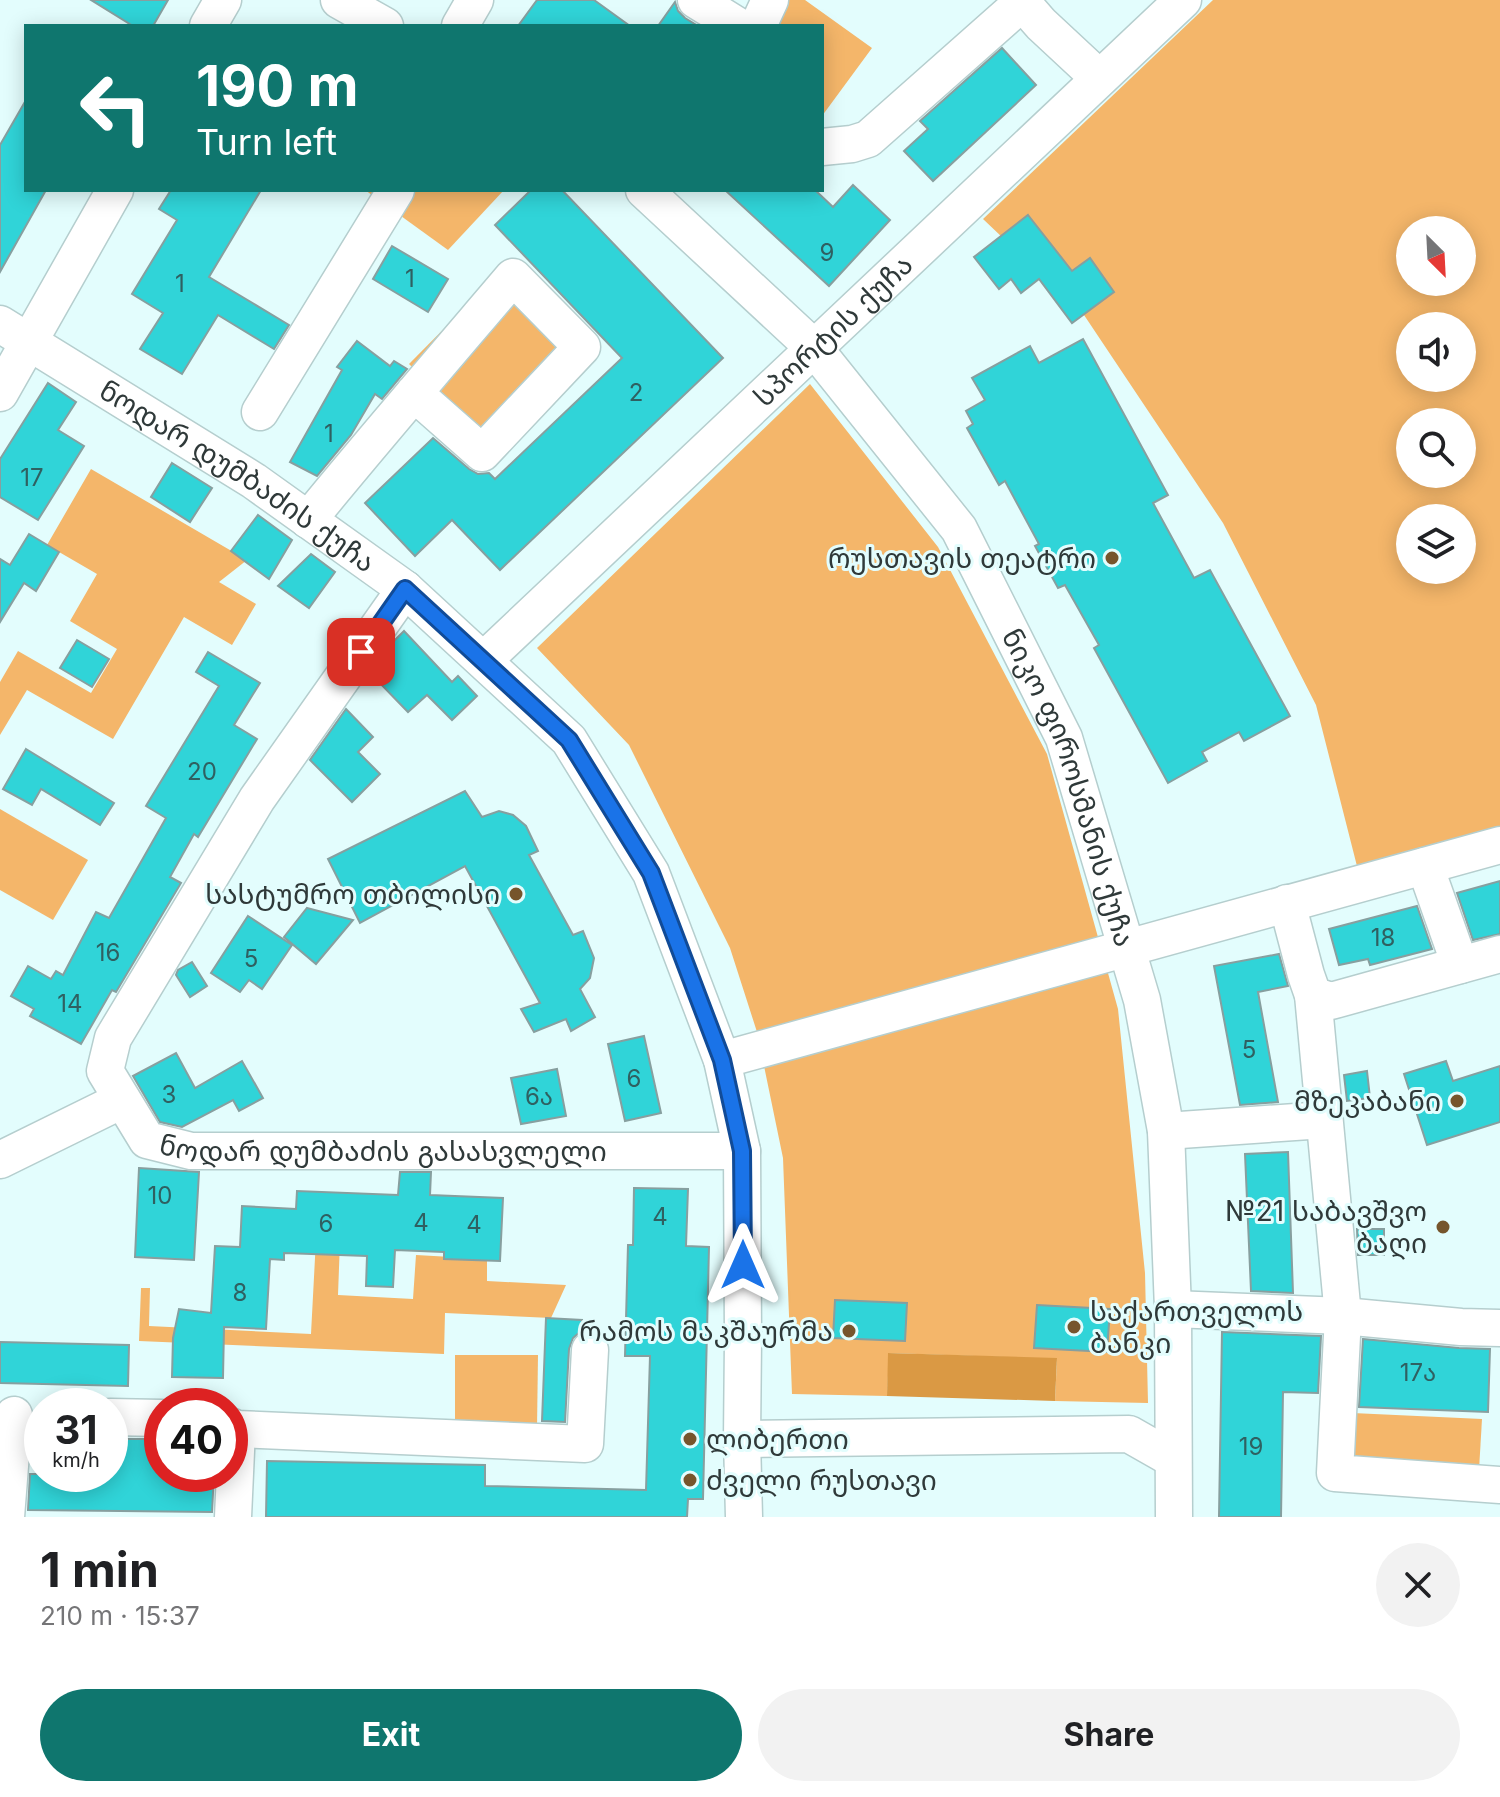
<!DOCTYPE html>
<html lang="en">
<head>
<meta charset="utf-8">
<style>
  :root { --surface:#fff; --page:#f2f2f2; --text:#202124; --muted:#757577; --accent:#0f766e }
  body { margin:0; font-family:Inter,"Noto Sans Georgian",sans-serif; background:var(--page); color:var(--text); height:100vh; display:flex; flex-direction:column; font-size:30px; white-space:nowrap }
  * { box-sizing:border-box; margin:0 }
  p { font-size:26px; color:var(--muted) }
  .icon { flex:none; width:44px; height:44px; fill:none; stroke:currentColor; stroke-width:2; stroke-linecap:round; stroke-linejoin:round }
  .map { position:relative; height:1517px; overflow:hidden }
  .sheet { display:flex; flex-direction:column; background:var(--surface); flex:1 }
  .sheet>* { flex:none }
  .top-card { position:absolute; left:24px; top:24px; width:800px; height:168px; border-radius:0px; box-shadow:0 4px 20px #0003; background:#0f766e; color:#fff; overflow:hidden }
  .needle { width:52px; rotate:156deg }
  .controls { position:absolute; left:1396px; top:216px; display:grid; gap:16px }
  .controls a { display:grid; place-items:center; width:80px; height:80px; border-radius:50%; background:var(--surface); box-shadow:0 4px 20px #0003; font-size:40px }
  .speed { position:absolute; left:24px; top:1388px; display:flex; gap:16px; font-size:40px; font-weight:700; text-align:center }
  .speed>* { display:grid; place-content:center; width:104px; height:104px; border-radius:50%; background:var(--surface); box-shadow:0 4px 20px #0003; line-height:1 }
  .speed small { font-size:20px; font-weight:400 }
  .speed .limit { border:12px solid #d22; background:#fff; color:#111 }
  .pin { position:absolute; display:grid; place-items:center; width:68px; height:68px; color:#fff; margin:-34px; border-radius:16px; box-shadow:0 4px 12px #0006 }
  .me { position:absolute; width:88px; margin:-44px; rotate:0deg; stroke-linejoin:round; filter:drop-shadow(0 0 6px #0008) }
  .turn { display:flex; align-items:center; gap:28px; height:168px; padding:0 40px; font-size:36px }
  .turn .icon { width:104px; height:104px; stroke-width:2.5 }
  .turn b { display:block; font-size:56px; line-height:68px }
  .round { display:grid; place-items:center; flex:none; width:84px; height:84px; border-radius:42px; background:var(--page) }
  .overview { display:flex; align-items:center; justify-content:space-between; height:136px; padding:0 40px }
  h1 { font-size:48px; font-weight:700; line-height:60px }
  .action { display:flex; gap:16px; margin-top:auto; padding:16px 40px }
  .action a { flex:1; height:92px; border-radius:48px; background:var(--accent); color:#fff; font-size:32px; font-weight:700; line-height:92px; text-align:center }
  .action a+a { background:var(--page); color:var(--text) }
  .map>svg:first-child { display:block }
</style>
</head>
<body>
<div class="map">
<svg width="1500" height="1517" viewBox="0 0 1500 1517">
  <rect width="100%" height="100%" fill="#e3fdfd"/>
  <g fill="#f4b66a" fill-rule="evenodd">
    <path d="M 785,0 L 805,0 L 872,48 L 822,116 L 822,26 L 766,26 Z"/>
    <path d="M 1213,0 L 1500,0 L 1500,833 L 1359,874 L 1316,705 L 1223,523 L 1084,315 L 983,219 ZM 1410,230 L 1462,230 L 1462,282 L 1410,282 ZM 1410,326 L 1462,326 L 1462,378 L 1410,378 ZM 1410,422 L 1462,422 L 1462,474 L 1410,474 ZM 1410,518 L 1462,518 L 1462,570 L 1410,570 Z"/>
    <path d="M 365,190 L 504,190 L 448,250 Z"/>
    <path d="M 497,275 L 586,363 L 498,451 L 409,364 Z"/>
    <path d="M 810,384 L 938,547 L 1047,754 L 1118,1009 L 1145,1273 L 1148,1403 L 1055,1401 L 1057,1359 L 889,1353 L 887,1396 L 792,1394 L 783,1158 L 757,1032 L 730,948 L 629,745 L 537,648 Z"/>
    <path d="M 91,469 L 247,560 L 219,582 L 256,604 L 232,645 L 184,617 L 113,739 L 27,690 L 0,735 L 0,682 L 18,651 L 91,693 L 117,649 L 70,621 L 97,574 L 47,545 Z"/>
    <path d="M 0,809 L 88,860 L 53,920 L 0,890 Z"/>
    <path d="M 316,1239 L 340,1241 L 338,1295 L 413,1299 L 416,1255 L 487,1259 L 487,1281 L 566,1285 L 551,1318 L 445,1313 L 444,1354 L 139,1341 L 141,1288 L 150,1288 L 149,1326 L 311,1334 Z"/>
    <path d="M 455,1355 L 538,1355 L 537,1428 L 455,1428 Z"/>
    <path d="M 1331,1412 L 1482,1419 L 1479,1470 L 1329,1464 Z"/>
  </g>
  <path fill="#da9944" d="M 888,1353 L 1057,1358 L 1055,1401 L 887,1396 Z"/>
  <g fill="#30d4d8" stroke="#879f9f" stroke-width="2">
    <path d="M 91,0 L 168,0 L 153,26 L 133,26 Z"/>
    <path d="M 537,0 L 594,0 L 630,26 L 518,26 Z"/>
    <path d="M 675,2 L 678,11 L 685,18 L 698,26 L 658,26 Z"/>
    <path d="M 1002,48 L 1036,85 L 933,181 L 904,151 L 928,129 L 920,121 Z"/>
    <path d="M 26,100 L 26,190 L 46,190 L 0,272 L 0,145 Z"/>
    <path d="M 853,185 L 890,220 L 829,286 L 725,190 L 815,190 L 833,207 Z"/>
    <path d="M 171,190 L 261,190 L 209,277 L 289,325 L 274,349 L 218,315 L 182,374 L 140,349 L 163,313 L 132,294 L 177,220 L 159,209 Z"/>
    <path d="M 531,190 L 562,190 L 723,358 L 500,570 L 452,520 L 415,556 L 365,503 L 433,438 L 469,469 L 478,474 L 489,473 L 495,479 L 622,358 L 495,225 Z"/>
    <path d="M 1028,215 L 1072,271 L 1090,258 L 1114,292 L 1072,323 L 1039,279 L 1021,293 L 1011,279 L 999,289 L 974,257 Z"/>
    <path d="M 392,246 L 448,279 L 428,312 L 373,279 Z"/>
    <path d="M 1083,339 L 1168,495 L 1153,503 L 1194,578 L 1210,570 L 1290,716 L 1244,741 L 1239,732 L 1202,752 L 1207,761 L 1168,783 L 1094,648 L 1099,645 L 1065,585 L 1058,588 L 1035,546 L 1039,544 L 1005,481 L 999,485 L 967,428 L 973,424 L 966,411 L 985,400 L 972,378 L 1030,346 L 1039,363 Z"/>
    <path d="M 357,341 L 390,366 L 394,361 L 407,369 L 382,399 L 375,394 L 351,435 L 317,476 L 290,462 L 342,370 L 337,367 Z"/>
    <path d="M 48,383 L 76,402 L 58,430 L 84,446 L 38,520 L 0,497 L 0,459 Z"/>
    <path d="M 172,463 L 212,488 L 190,522 L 151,497 Z"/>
    <path d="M 258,515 L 292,540 L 269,579 L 231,551 Z"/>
    <path d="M 29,534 L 59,552 L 36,591 L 24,583 L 0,622 L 0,559 L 10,565 Z"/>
    <path d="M 311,554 L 335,572 L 309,608 L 278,586 Z"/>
    <path d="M 404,631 L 452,682 L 458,676 L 477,696 L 452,720 L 427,695 L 408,712 L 371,674 L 395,640 Z"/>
    <path d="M 77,640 L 109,659 L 92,687 L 60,668 Z"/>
    <path d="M 208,652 L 260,683 L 234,725 L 257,739 L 198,837 L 194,834 L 170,877 L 181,883 L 116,992 L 112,990 L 81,1044 L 30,1016 L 34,1009 L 11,996 L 28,966 L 51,979 L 56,971 L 63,975 L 96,912 L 109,918 L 166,818 L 146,806 L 219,686 L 196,672 Z"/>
    <path d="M 346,709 L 373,737 L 358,752 L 380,774 L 352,802 L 310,760 Z"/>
    <path d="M 26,749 L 114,803 L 100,825 L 41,789 L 32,805 L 3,789 Z"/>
    <path d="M 465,791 L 482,817 L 499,811 L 513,815 L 526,826 L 538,851 L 529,855 L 573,935 L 583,931 L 594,958 L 590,978 L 580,989 L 595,1017 L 571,1031 L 566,1019 L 534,1032 L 521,1009 L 540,1003 L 465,866 L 360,923 L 328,859 Z"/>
    <path d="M 1500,881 L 1500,934 L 1473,940 L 1457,893 Z"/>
    <path d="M 1417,906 L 1432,949 L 1370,965 L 1368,959 L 1339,965 L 1329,929 Z"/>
    <path d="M 307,908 L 353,920 L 316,964 L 284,937 Z"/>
    <path d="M 248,916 L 292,945 L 262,989 L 249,980 L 240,992 L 211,973 Z"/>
    <path d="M 1279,954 L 1288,986 L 1258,992 L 1278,1102 L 1240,1105 L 1214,966 Z"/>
    <path d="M 192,962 L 207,986 L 190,997 L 176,975 L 178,970 Z"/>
    <path d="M 644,1036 L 661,1113 L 625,1121 L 608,1044 Z"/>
    <path d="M 176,1053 L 195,1088 L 242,1061 L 263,1098 L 239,1111 L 233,1100 L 182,1127 L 160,1122 L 133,1076 Z"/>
    <path d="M 1446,1061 L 1453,1081 L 1500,1066 L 1500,1122 L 1427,1145 L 1404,1074 Z"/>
    <path d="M 557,1069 L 566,1116 L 521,1124 L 511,1078 Z"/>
    <path d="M 1367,1071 L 1370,1098 L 1347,1101 L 1344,1075 Z"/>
    <path d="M 1288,1152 L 1293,1293 L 1251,1291 L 1245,1154 Z"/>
    <path d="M 139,1168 L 199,1172 L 194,1260 L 135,1257 Z"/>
    <path d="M 400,1172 L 431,1172 L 430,1195 L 503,1198 L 500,1261 L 444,1259 L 444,1252 L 395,1250 L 393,1287 L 366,1286 L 367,1256 L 284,1253 L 284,1260 L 270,1259 L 266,1329 L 224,1327 L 223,1378 L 172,1377 L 173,1338 L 179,1309 L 211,1313 L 215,1246 L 240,1247 L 242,1206 L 296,1209 L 297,1191 L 398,1195 Z"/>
    <path d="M 634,1188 L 688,1189 L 686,1246 L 709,1247 L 703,1499 L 688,1499 L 687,1517 L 266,1517 L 267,1461 L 485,1465 L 485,1486 L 646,1490 L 650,1356 L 625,1356 L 628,1245 L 633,1245 Z"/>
    <path d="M 1357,1229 L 1384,1229 L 1384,1255 L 1358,1255 Z"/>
    <path d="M 835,1300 L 907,1303 L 905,1341 L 833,1338 Z"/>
    <path d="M 1037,1305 L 1110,1309 L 1107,1352 L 1034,1348 Z"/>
    <path d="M 546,1318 L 582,1320 L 581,1331 L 573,1338 L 569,1349 L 565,1422 L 542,1421 Z"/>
    <path d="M 1222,1332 L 1321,1336 L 1318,1393 L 1283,1392 L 1281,1517 L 1219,1517 Z"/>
    <path d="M 1363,1339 L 1459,1348 L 1490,1349 L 1488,1412 L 1359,1407 Z"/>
    <path d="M 0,1342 L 129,1345 L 128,1386 L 0,1383 Z"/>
    <path d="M 110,1439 L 162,1439 L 162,1474 L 214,1474 L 212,1512 L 28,1510 L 30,1474 L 110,1474 Z"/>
  </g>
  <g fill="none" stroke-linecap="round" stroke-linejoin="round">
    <g stroke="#b5cece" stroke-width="39">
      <g id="minor">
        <path d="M 339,0 L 385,26"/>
        <path d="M 696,0 L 738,26"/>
        <path d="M 1020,0 L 1041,24 L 1099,78"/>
        <path d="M 208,26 L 223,0"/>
        <path d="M 460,26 L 475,0"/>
        <path d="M 758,26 L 770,0"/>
        <path d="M 822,147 L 852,144 L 868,139 L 1025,0"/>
        <path id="s1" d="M 644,190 L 814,348 L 959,529 L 1064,738 L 1142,1000 L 1166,1131 L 1173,1309 L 1174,1517"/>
        <path id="s2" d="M 0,324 L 254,481 L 405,589 L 569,740 L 651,873 L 722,1060 L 742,1151 L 743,1339 L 742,1439 L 744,1517"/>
        <path d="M 0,393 L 115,190"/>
        <path d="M 260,412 L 396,190"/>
        <path d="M 308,520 C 375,438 444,358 513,277 L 582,347 L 482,453 L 414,393"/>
        <path id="s3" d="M 405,589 L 257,799 L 113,1038 L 105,1071 L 147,1140 L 191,1151 L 742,1151"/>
        <path id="s4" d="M 484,660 L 1183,0"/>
        <path d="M 1425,866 L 1460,965"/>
        <path d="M 1287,903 L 1306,975 L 1313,995 L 1331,1001 L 1500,954"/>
        <path d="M 1313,995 L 1343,1316 L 1335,1473 L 1500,1485"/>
        <path d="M 722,1060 L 1500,845"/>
        <path d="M 1166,1131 L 1324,1120"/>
        <path d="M 0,1160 L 122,1100"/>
        <path d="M 1173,1309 L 1343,1316 L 1461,1327 L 1500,1328"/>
        <path d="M 110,1417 L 162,1418"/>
        <path d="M 230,1426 L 237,1429 L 585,1444 L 590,1350"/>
        <path d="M 742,1439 L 1129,1434 L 1173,1459"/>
        <path d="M 6,1517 L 14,1415"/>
        <path d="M 233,1517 L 237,1429"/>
      </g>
    </g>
    <use href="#minor" stroke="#fff" stroke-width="36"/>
  </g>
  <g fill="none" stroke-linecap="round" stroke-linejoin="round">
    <g stroke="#114b97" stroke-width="20">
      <path id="route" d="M 361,652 L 405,589 L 569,740 L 651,873 L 722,1060 L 742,1151 L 743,1265"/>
    </g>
    <use href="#route" stroke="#1a73e8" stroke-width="14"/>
  </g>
  <g fill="#76552c" stroke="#e3fdfd" stroke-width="3">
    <circle cx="1112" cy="558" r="8"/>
    <circle cx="516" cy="894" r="8"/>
    <circle cx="1457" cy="1101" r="8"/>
    <circle cx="1443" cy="1227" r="8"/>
    <circle cx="1074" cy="1327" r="8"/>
    <circle cx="849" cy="1331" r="8"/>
    <circle cx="690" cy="1439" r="8"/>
    <circle cx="690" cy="1480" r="8"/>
  </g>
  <g text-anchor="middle" stroke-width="6" stroke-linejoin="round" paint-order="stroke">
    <g font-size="24" fill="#2f6061">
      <text x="827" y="261">9</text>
      <text x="410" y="287">1</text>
      <text x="180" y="292">1</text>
      <text x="636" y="401">2</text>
      <text x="329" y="442">1</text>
      <text x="32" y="486">17</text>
      <text x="202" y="780">20</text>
      <text x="1383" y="946">18</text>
      <text x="108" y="961">16</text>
      <text x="251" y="967">5</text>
      <text x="70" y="1012">14</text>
      <text x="1249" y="1058">5</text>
      <text x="634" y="1087">6</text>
      <text x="169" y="1103">3</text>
      <text x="539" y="1105">6ა</text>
      <text x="160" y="1204">10</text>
      <text x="660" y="1225">4</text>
      <text x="421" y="1231">4</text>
      <text x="326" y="1232">6</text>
      <text x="474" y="1233">4</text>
      <text x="240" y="1301">8</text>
      <text x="1418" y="1381">17ა</text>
      <text x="1251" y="1455">19</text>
    </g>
    <g font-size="28" fill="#2f3939" stroke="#e3fdfd">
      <text dy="10" stroke="none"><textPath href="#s4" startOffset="480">სპორტის ქუჩა</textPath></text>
      <text dy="10" stroke="none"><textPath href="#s2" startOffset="282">ნოდარ დუმბაძის ქუჩა</textPath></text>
      <text dy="10" stroke="none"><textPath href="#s1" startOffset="746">ნიკო ფიროსმანის ქუჩა</textPath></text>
      <text dy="10" stroke="none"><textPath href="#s3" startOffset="888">ნოდარ დუმბაძის გასასვლელი</textPath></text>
    </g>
    <g font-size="28" fill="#2f3939" stroke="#e3fdfd" text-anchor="end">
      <text x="1096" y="568">რუსთავის თეატრი</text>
      <text x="500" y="904">სასტუმრო თბილისი</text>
      <text x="1441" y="1111">მზეკაბანი</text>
      <text x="1427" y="1221">№21 საბავშვო<tspan x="1427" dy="32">ბაღი</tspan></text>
      <text x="1090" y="1321" text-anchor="start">საქართველოს<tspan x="1090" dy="32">ბანკი</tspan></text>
      <text x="833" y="1341">რამოს მაკშაურმა</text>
      <text x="706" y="1449" text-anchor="start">ლიბერთი</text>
      <text x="706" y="1490" text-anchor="start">ძველი რუსთავი</text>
    </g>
  </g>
</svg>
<div class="controls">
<a><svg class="needle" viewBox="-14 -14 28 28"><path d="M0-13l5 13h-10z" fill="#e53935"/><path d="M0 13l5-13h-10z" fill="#757577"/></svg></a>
<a><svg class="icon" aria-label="sound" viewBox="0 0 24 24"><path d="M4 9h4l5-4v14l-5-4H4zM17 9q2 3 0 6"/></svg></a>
<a><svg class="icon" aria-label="search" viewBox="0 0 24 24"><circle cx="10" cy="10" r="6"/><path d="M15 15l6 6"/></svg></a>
<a><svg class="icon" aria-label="layers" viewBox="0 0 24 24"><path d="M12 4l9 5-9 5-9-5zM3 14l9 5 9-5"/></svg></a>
</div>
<div class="speed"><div>31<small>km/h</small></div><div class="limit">40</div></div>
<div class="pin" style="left:361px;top:652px;background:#d93025"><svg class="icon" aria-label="arrive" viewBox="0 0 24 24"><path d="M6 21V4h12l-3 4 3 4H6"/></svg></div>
<svg class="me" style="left:743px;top:1265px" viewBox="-20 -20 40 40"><path d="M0-17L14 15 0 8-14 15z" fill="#1a73e8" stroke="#fff" stroke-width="4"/></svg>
<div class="top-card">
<div class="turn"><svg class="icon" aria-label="left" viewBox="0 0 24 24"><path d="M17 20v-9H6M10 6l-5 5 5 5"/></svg><div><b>190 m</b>Turn left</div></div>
</div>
</div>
<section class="sheet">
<div class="overview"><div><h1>1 min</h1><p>210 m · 15:37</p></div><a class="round"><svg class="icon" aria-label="close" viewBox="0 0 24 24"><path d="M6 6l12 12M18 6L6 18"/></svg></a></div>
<div class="action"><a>Exit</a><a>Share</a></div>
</section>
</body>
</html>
